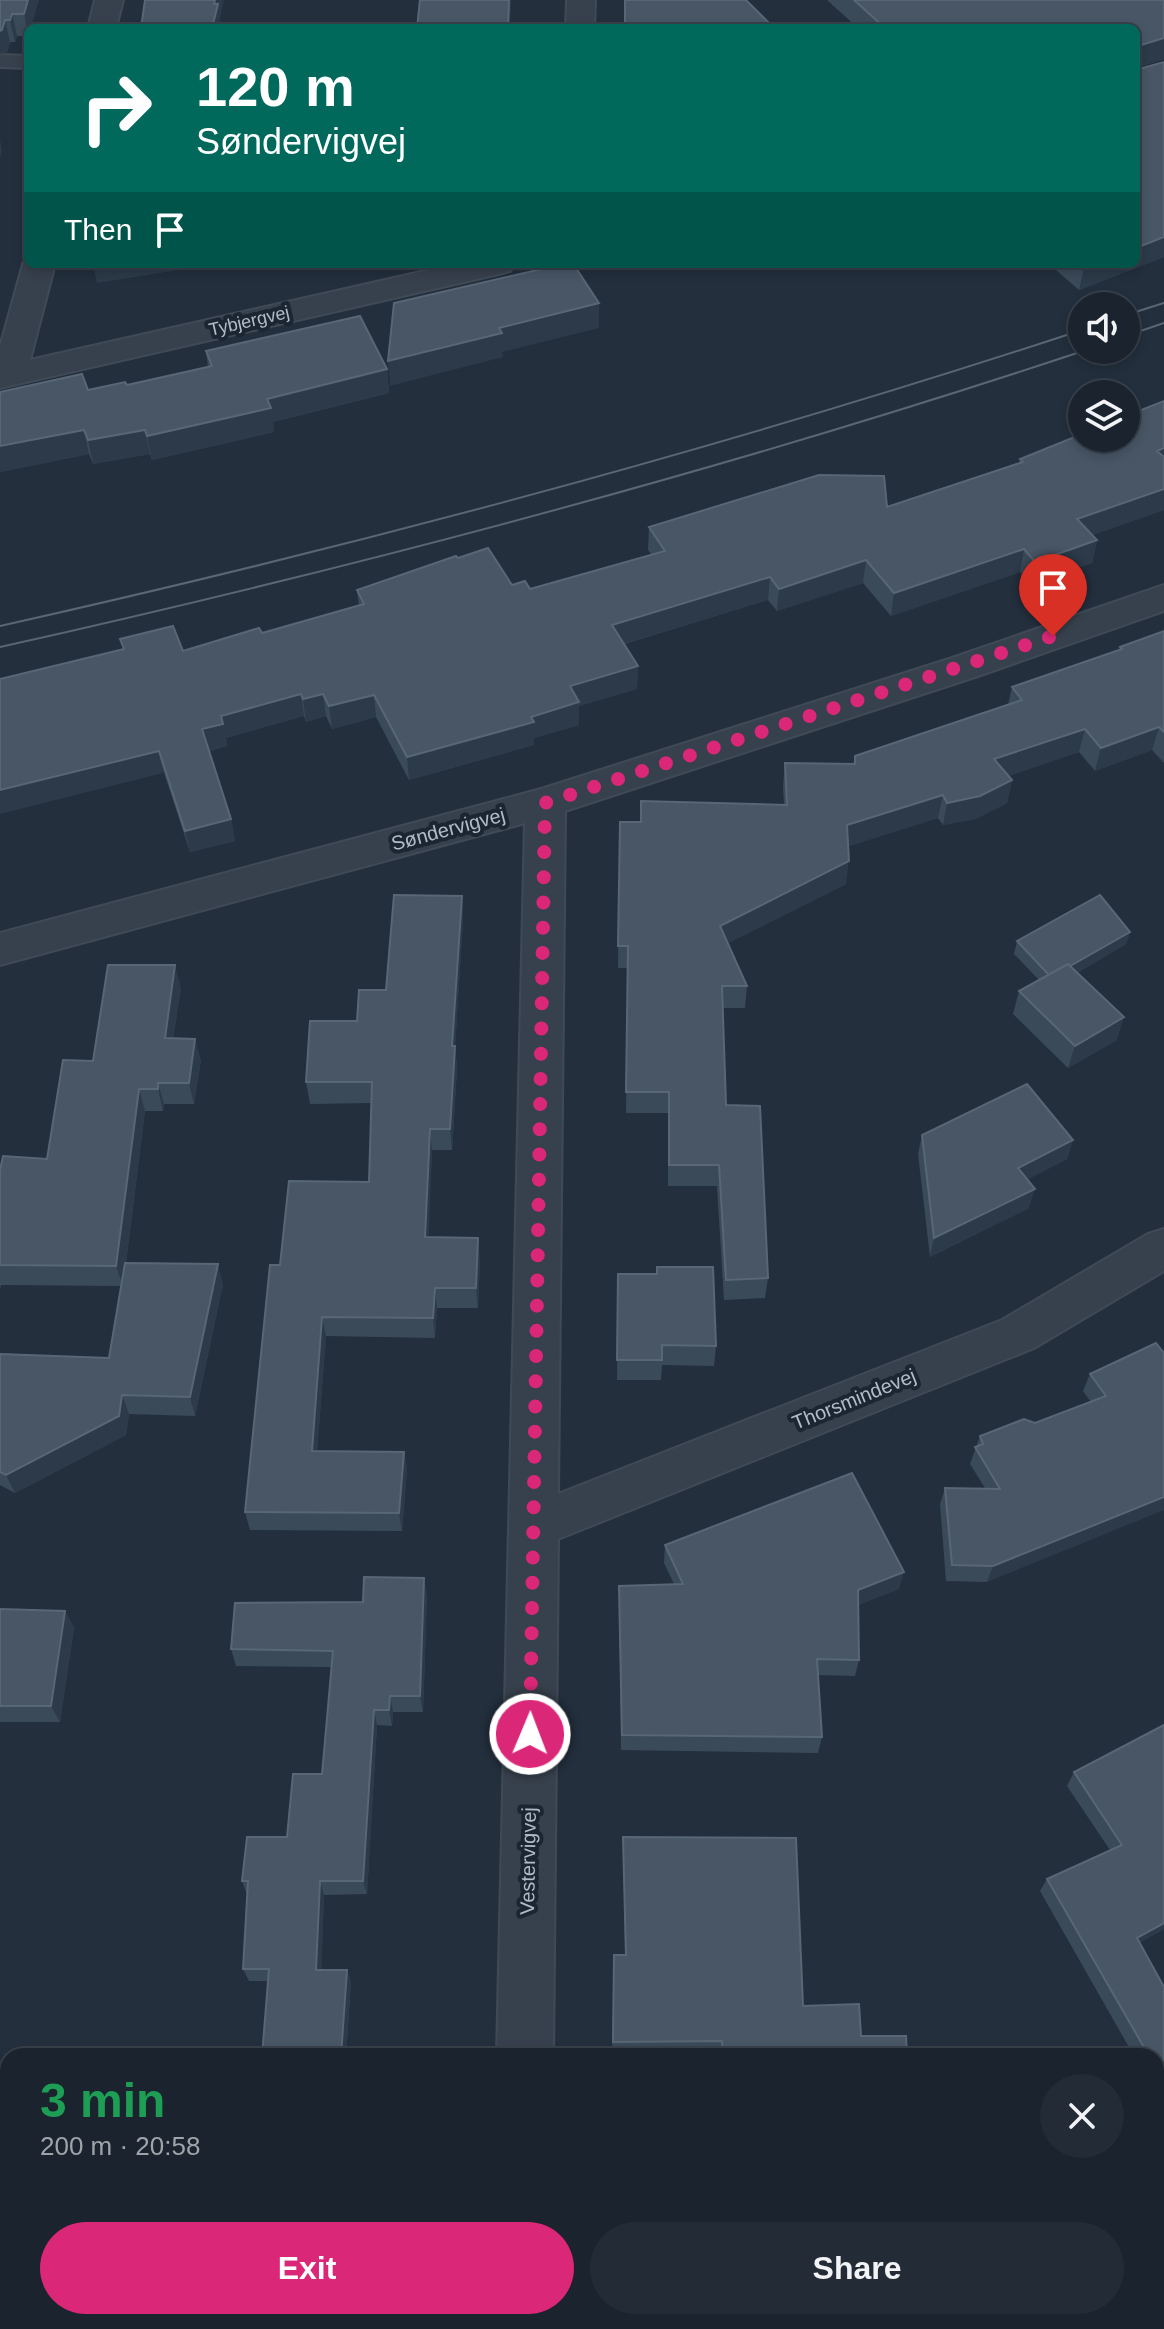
<!DOCTYPE html>
<html lang="en">
<head>
<meta charset="utf-8">
<style>
  :root { --surface:#1a232e; --page:#232b36; --text:#f1f3f6; --muted:#9fa4aa; --line:#38404a; --accent:#db2777 }
  body { margin:0; font-family:Helvetica,sans-serif; background:var(--page); color:var(--text); height:100vh; display:flex; flex-direction:column; font-size:30px; white-space:nowrap }
  * { box-sizing:border-box; margin:0 }
  p { font-size:26px; color:var(--muted) }
  .icon { flex:none; width:44px; height:44px; fill:none; stroke:currentColor; stroke-width:2; stroke-linecap:round; stroke-linejoin:round }
  .map { position:relative; flex:1; overflow:hidden }
  .drawer { position:absolute; left:0px; top:2048px; width:1164px; height:282px; display:flex; flex-direction:column; background:var(--surface); border-radius:24px 24px 0 0; box-shadow:0 4px 12px #0003,0 0 0 2px var(--line) }
  .drawer>* { flex:none }
  .hud { position:absolute; left:24px; top:24px; width:1116px; height:244px; border-radius:12px; box-shadow:0 4px 12px #0003,0 0 0 2px var(--line); background:#00695c; color:#fff; overflow:hidden }
  .fabs { position:absolute; left:1068px; top:292px; display:grid; gap:16px }
  .fabs a { display:grid; place-items:center; width:72px; height:72px; border-radius:50%; background:var(--surface); box-shadow:0 4px 12px #0003,0 0 0 2px var(--line); font-size:40px }
  .pin { position:absolute; display:grid; place-items:center; width:68px; height:68px; color:#fff; margin:-82px -34px; border-radius:50% 50% 50% 0; rotate:-45deg; box-shadow:0 0 8px #0007 }
  .pin .icon { rotate:45deg }
  .me { position:absolute; width:88px; margin:-44px; rotate:1deg; stroke-linejoin:round; filter:drop-shadow(0 0 6px #0008) }
  .turn { display:flex; align-items:center; gap:28px; height:168px; padding:0 40px; font-size:36px }
  .turn .icon { width:104px; height:104px; stroke-width:2.5 }
  .turn b { display:block; font-size:56px; line-height:68px }
  .then { display:flex; align-items:center; height:76px; padding:0 40px; background:#0003; gap:16px; font-size:30px }
  .round { display:grid; place-items:center; flex:none; width:84px; height:84px; border-radius:42px; background:var(--page) }
  .headline { display:flex; align-items:center; justify-content:space-between; height:136px; padding:0 40px }
  h1 { font-size:48px; font-weight:600; line-height:60px; color:#1e9e55 }
  .primary-button { display:flex; gap:16px; margin-top:auto; padding:16px 40px }
  .primary-button a { flex:1; height:92px; border-radius:48px; background:var(--accent); color:#fff; font-size:32px; font-weight:600; line-height:92px; text-align:center }
  .primary-button a+a { background:var(--page); color:var(--text) }
  .map>svg:first-child { display:block }
</style>
</head>
<body>
<div class="map">
<svg width="1164" height="2329" viewBox="0 0 1164 2329">
  <rect width="100%" height="100%" fill="#232f3d"/>
  <g fill="none" stroke-linecap="round" stroke-linejoin="round">
    <g stroke="#404a56" stroke-width="4">
      <path id="service" d="M 0,55 L 28,56 L 28,68 L 0,67 Z"/>
    </g>
    <g stroke="#404a56" stroke-width="4">
      <g id="minor">
        <path d="M 95,0 L 123,0 L 116,28 L 88,28 Z"/>
        <path d="M 567,0 L 595,0 L 594,28 L 566,28 Z"/>
        <path d="M 28,257 L 28,264 L 55,264 L 30,360 L 456,264 L 515,264 L 510,271 L 499,274 L 0,388 L 0,347 L 23,264 Z"/>
        <path d="M 1164,585 L 1164,611 L 978,676 L 565,811 L 558,1494 L 1002,1320 L 1148,1234 L 1164,1229 L 1164,1271 L 1034,1348 L 558,1539 L 553,2056 L 497,2056 L 525,823 L 0,965 L 0,933 L 541,789 L 952,658 Z"/>
        <rect x="492" y="2322" width="60" height="7"/>
      </g>
    </g>
    <use href="#service" fill="#37414d" fill-rule="evenodd"/>
    <use href="#minor" fill="#37414d" fill-rule="evenodd"/>
    <g stroke="#596674" stroke-width="2">
      <path d="M 1126,315 L 1164,303"/>
      <path d="M 1126,336 L 1164,323"/>
      <path d="M 0,626 C 366,544 726,447 1082,330"/>
      <path d="M 0,647 C 367,565 729,469 1086,350"/>
    </g>
  </g>
  <g fill="#3b4a59">
    <path d="M 0,0 L 39,0 L 28,28 L 28,36 L 17,36 L 15,42 L 10,42 L 7,52 L 0,54 Z"/>
    <path d="M 827,0 L 1164,0 L 1164,59 L 1139,67 L 1139,69 L 1164,62 L 1164,257 L 1079,290 L 1049,264 L 1136,264 L 1136,28 L 858,28 Z"/>
    <path d="M 206,351 L 387,369 L 389,393 L 273,422 L 274,432 L 152,460 L 150,454 L 93,464 L 89,454 L 0,472 L 0,392 L 88,390 L 127,385 L 208,367 Z"/>
    <path d="M 1164,401 L 1164,510 L 1092,535 L 1097,540 L 1092,563 L 1031,585 L 1020,572 L 891,616 L 863,583 L 777,611 L 768,600 L 624,644 L 638,666 L 637,689 L 579,706 L 579,725 L 534,738 L 534,745 L 409,780 L 376,717 L 332,729 L 326,716 L 306,722 L 304,716 L 226,738 L 227,746 L 209,751 L 231,819 L 235,841 L 190,852 L 120,639 L 183,651 L 262,633 L 359,606 L 357,590 L 458,558 L 512,585 L 530,589 L 652,555 L 648,550 L 649,527 L 887,507 L 1019,463 L 1020,459 Z"/>
    <path d="M 1164,631 L 1164,763 L 1152,750 L 1095,771 L 1079,752 L 1008,776 L 1012,780 L 1007,803 L 975,819 L 943,825 L 938,818 L 848,846 L 846,884 L 728,943 L 747,986 L 745,1008 L 722,1008 L 726,1105 L 768,1278 L 765,1298 L 724,1300 L 717,1186 L 668,1186 L 668,1113 L 626,1113 L 628,968 L 618,968 L 620,822 L 641,822 L 641,801 L 784,805 L 783,786 L 785,763 L 853,764 L 855,756 L 1008,705 L 1012,687 L 1119,650 L 1120,647 Z"/>
    <path d="M 462,896 L 463,919 L 455,1046 L 457,1068 L 452,1150 L 432,1150 L 428,1237 L 480,1258 L 478,1308 L 437,1308 L 435,1338 L 326,1336 L 317,1451 L 404,1452 L 407,1470 L 402,1531 L 250,1530 L 245,1512 L 280,1265 L 369,1182 L 371,1103 L 310,1104 L 306,1082 L 386,990 Z"/>
    <path d="M 1130,932 L 1126,944 L 1077,973 L 1117,1040 L 1068,1068 L 1013,1014 L 1019,991 L 1039,980 L 1014,954 L 1017,941 Z"/>
    <path d="M 181,988 L 173,1038 L 201,1060 L 194,1104 L 164,1104 L 163,1111 L 145,1111 L 126,1263 L 223,1284 L 195,1416 L 129,1414 L 126,1435 L 15,1493 L 0,1485 L 0,1354 L 109,1358 L 121,1286 L 1,1285 L 0,1289 L 0,1170 L 47,1159 L 93,1061 Z"/>
    <path d="M 922,1135 L 1073,1140 L 1067,1159 L 1028,1179 L 1029,1208 L 930,1257 L 918,1154 Z"/>
    <path d="M 618,1274 L 716,1346 L 714,1366 L 662,1365 L 661,1380 L 617,1380 Z"/>
    <path d="M 1156,1343 L 987,1582 L 946,1581 L 940,1504 L 945,1488 L 985,1488 L 970,1464 L 980,1436 L 1035,1423 L 1091,1402 L 1083,1391 L 1090,1374 Z"/>
    <path d="M 665,1545 L 899,1589 L 858,1605 L 859,1660 L 855,1676 L 818,1675 L 822,1737 L 818,1753 L 621,1750 L 619,1586 L 674,1584 L 664,1563 Z"/>
    <path d="M 427,1595 L 423,1712 L 393,1712 L 392,1726 L 377,1725 L 367,1894 L 324,1895 L 321,1970 L 347,1970 L 351,1982 L 346,2056 L 262,2056 L 268,1981 L 249,1981 L 243,1969 L 247,1895 L 242,1881 L 287,1837 L 322,1774 L 332,1667 L 236,1666 L 231,1649 L 363,1602 Z"/>
    <path d="M 0,1609 L 65,1611 L 74,1628 L 60,1722 L 0,1722 Z"/>
    <path d="M 1164,1725 L 1164,1929 L 1139,1943 L 1164,1987 L 1164,2180 L 1156,2184 L 1156,2056 L 1134,2056 L 1040,1891 L 1047,1879 L 1110,1850 L 1067,1786 L 1074,1772 Z"/>
    <path d="M 623,1837 L 803,2006 L 861,2036 L 907,2056 L 720,2056 L 720,2052 L 612,2053 L 614,1955 L 625,1955 Z"/>
    <rect x="0" y="2154" width="8" height="66"/>
  </g>
  <g fill="#2c3a49">
    <path d="M 28,0 L 39,0 L 31,28 L 28,28 L 28,34 L 24,14 Z"/>
    <path d="M 215,0 L 224,0 L 220,18 L 221,28 L 212,28 Z"/>
    <path d="M 509,0 L 511,0 L 511,8 L 510,28 L 508,28 Z"/>
    <path d="M 12,14 L 17,36 L 15,42 L 10,20 Z"/>
    <path d="M 5,20 L 10,42 L 7,52 L 0,54 L 0,31 Z"/>
    <path d="M 1164,38 L 1164,59 L 1136,68 L 1138,46 Z"/>
    <path d="M 0,140 L 2,150 L 0,158 Z"/>
    <path d="M 1164,229 L 1164,257 L 1079,290 L 1084,268 L 1094,264 L 1136,264 L 1136,248 Z"/>
    <path d="M 93,264 L 180,264 L 179,270 L 97,283 Z"/>
    <path d="M 599,303 L 599,328 L 502,352 L 503,357 L 390,386 L 388,361 L 499,328 Z"/>
    <path d="M 387,369 L 389,393 L 273,422 L 274,432 L 152,460 L 147,436 L 267,399 Z"/>
    <path d="M 84,430 L 89,454 L 0,472 L 0,446 Z"/>
    <path d="M 145,430 L 150,454 L 93,464 L 88,440 Z"/>
    <path d="M 1164,448 L 1164,469 L 1157,451 Z"/>
    <path d="M 1164,489 L 1164,510 L 1072,542 L 1077,519 Z"/>
    <path d="M 1097,540 L 1092,563 L 1031,585 L 1035,562 Z"/>
    <path d="M 1024,549 L 1020,572 L 891,616 L 894,593 Z"/>
    <path d="M 866,560 L 863,583 L 777,611 L 779,589 Z"/>
    <path d="M 770,577 L 768,600 L 612,647 L 612,625 Z"/>
    <path d="M 638,666 L 637,689 L 579,706 L 579,725 L 534,738 L 534,745 L 409,780 L 407,757 L 570,686 Z"/>
    <path d="M 301,694 L 304,716 L 226,738 L 227,746 L 207,751 L 202,729 L 221,716 Z"/>
    <path d="M 323,694 L 326,716 L 306,722 L 303,699 Z"/>
    <path d="M 374,695 L 376,717 L 332,729 L 329,706 Z"/>
    <path d="M 1159,727 L 1152,750 L 1095,771 L 1101,748 Z"/>
    <path d="M 1085,729 L 1079,752 L 989,782 L 994,759 Z"/>
    <path d="M 159,751 L 163,773 L 0,814 L 0,790 Z"/>
    <path d="M 1012,780 L 1007,803 L 975,819 L 943,825 L 947,803 Z"/>
    <path d="M 943,795 L 938,818 L 844,848 L 847,825 Z"/>
    <path d="M 231,819 L 235,841 L 190,852 L 185,831 Z"/>
    <path d="M 849,861 L 846,884 L 718,948 L 720,926 Z"/>
    <path d="M 462,896 L 463,919 L 454,1068 L 452,1046 Z"/>
    <path d="M 1130,932 L 1126,944 L 1048,990 L 1051,977 Z"/>
    <path d="M 175,965 L 181,988 L 170,1060 L 165,1038 Z"/>
    <path d="M 1124,1017 L 1117,1040 L 1068,1068 L 1075,1046 Z"/>
    <path d="M 195,1039 L 201,1060 L 194,1104 L 189,1083 Z"/>
    <path d="M 455,1046 L 457,1068 L 452,1150 L 450,1129 Z"/>
    <path d="M 158,1083 L 164,1104 L 163,1111 L 158,1089 Z"/>
    <path d="M 139,1089 L 145,1111 L 123,1286 L 116,1266 Z"/>
    <path d="M 430,1129 L 432,1150 L 428,1257 L 425,1237 Z"/>
    <path d="M 1073,1140 L 1067,1159 L 1013,1187 L 1018,1168 Z"/>
    <path d="M 1035,1189 L 1029,1208 L 930,1257 L 934,1238 Z"/>
    <path d="M 478,1238 L 480,1258 L 478,1308 L 476,1288 Z"/>
    <path d="M 218,1264 L 223,1284 L 195,1416 L 190,1397 Z"/>
    <path d="M 435,1288 L 437,1308 L 435,1338 L 433,1318 Z"/>
    <path d="M 322,1317 L 326,1336 L 316,1469 L 312,1451 Z"/>
    <path d="M 122,1395 L 129,1414 L 126,1435 L 15,1493 L 6,1475 Z"/>
    <path d="M 404,1452 L 407,1470 L 402,1531 L 399,1513 Z"/>
    <path d="M 1164,1497 L 1164,1510 L 987,1582 L 993,1566 Z"/>
    <path d="M 904,1572 L 899,1589 L 853,1607 L 858,1590 Z"/>
    <path d="M 424,1578 L 427,1595 L 423,1712 L 420,1696 Z"/>
    <path d="M 65,1611 L 74,1628 L 60,1722 L 51,1706 Z"/>
    <path d="M 390,1696 L 393,1712 L 392,1726 L 389,1710 Z"/>
    <path d="M 374,1710 L 377,1725 L 367,1894 L 363,1881 Z"/>
    <path d="M 320,1881 L 324,1895 L 321,1982 L 316,1970 Z"/>
    <path d="M 1164,1923 L 1164,1929 L 1128,1949 L 1137,1938 Z"/>
    <path d="M 347,1970 L 351,1982 L 346,2056 L 341,2056 Z"/>
  </g>
  <g fill="#485665" stroke="#586675" stroke-width="2">
    <path d="M 0,0 L 28,0 L 24,14 L 12,14 L 10,20 L 5,20 L 2,30 L 0,31 Z"/>
    <path d="M 145,0 L 215,0 L 214,4 L 218,4 L 212,28 L 141,28 Z"/>
    <path d="M 420,0 L 509,0 L 508,28 L 417,28 Z"/>
    <path d="M 625,0 L 746,0 L 774,28 L 625,28 Z"/>
    <path d="M 854,0 L 1164,0 L 1164,38 L 1138,46 L 1139,69 L 1164,62 L 1164,237 L 1136,248 L 1136,116 L 1137,116 L 1136,113 L 1136,28 L 885,28 Z"/>
    <path d="M 1079,264 L 1094,264 L 1084,268 Z"/>
    <path d="M 559,265 L 574,265 L 599,303 L 499,328 L 502,333 L 388,361 L 394,303 Z"/>
    <path d="M 360,316 L 387,369 L 267,399 L 271,408 L 147,436 L 145,430 L 88,440 L 84,430 L 0,446 L 0,392 L 82,374 L 88,390 L 125,382 L 127,385 L 212,366 L 206,351 Z"/>
    <path d="M 1164,401 L 1164,448 L 1157,451 L 1164,457 L 1164,489 L 1077,519 L 1097,540 L 1035,562 L 1024,549 L 894,593 L 866,560 L 779,589 L 770,577 L 612,625 L 638,666 L 570,686 L 579,702 L 531,717 L 534,722 L 407,757 L 374,695 L 329,706 L 323,694 L 303,699 L 301,694 L 221,716 L 223,724 L 202,729 L 231,819 L 185,831 L 159,751 L 0,790 L 0,679 L 124,649 L 120,639 L 173,626 L 183,651 L 259,628 L 262,633 L 364,604 L 357,590 L 456,556 L 458,558 L 488,548 L 512,585 L 525,581 L 530,589 L 665,551 L 649,527 L 819,475 L 884,476 L 887,507 L 1023,462 L 1020,459 L 1082,434 L 1082,438 L 1126,438 L 1126,416 Z"/>
    <path d="M 1164,631 L 1164,732 L 1159,727 L 1101,748 L 1085,729 L 994,759 L 1012,780 L 980,796 L 947,803 L 943,795 L 847,825 L 849,861 L 720,926 L 747,986 L 722,986 L 726,1105 L 760,1106 L 768,1278 L 726,1280 L 719,1165 L 669,1165 L 669,1092 L 626,1092 L 628,946 L 618,946 L 620,822 L 641,822 L 641,801 L 787,805 L 785,763 L 855,764 L 855,756 L 1022,700 L 1012,687 L 1122,649 L 1120,647 Z"/>
    <path d="M 394,895 L 462,896 L 452,1046 L 455,1046 L 450,1129 L 430,1129 L 425,1237 L 478,1238 L 476,1288 L 435,1288 L 433,1318 L 322,1317 L 312,1451 L 404,1452 L 399,1513 L 245,1512 L 270,1265 L 280,1265 L 289,1181 L 369,1182 L 372,1082 L 306,1082 L 310,1021 L 357,1021 L 359,990 L 386,990 Z"/>
    <path d="M 1100,895 L 1130,932 L 1070,966 L 1068,964 L 1049,975 L 1017,941 Z"/>
    <path d="M 1068,964 L 1124,1017 L 1075,1046 L 1019,991 Z"/>
    <path d="M 108,965 L 175,965 L 165,1038 L 195,1039 L 189,1083 L 158,1083 L 158,1089 L 139,1089 L 116,1266 L 0,1265 L 0,1170 L 3,1156 L 47,1159 L 63,1060 L 93,1061 Z"/>
    <path d="M 1027,1084 L 1073,1140 L 1018,1168 L 1035,1189 L 934,1238 L 922,1135 Z"/>
    <path d="M 125,1263 L 218,1264 L 190,1397 L 122,1395 L 119,1416 L 6,1475 L 0,1472 L 0,1354 L 109,1358 Z"/>
    <path d="M 657,1267 L 713,1267 L 716,1346 L 662,1345 L 662,1360 L 617,1360 L 618,1274 L 657,1274 Z"/>
    <path d="M 1156,1343 L 1164,1353 L 1164,1497 L 993,1566 L 952,1565 L 945,1488 L 1000,1489 L 975,1447 L 983,1444 L 980,1436 L 1024,1419 L 1035,1423 L 1106,1396 L 1090,1374 Z"/>
    <path d="M 852,1473 L 904,1572 L 858,1590 L 859,1660 L 817,1659 L 822,1737 L 622,1735 L 619,1586 L 683,1584 L 665,1545 Z"/>
    <path d="M 364,1577 L 424,1578 L 420,1696 L 390,1696 L 389,1710 L 374,1710 L 363,1881 L 320,1881 L 316,1970 L 347,1970 L 341,2056 L 262,2056 L 269,1969 L 243,1969 L 248,1881 L 242,1881 L 247,1837 L 287,1837 L 293,1774 L 322,1774 L 333,1651 L 231,1649 L 235,1603 L 363,1602 Z"/>
    <path d="M 0,1609 L 65,1611 L 51,1706 L 0,1706 Z"/>
    <path d="M 1164,1725 L 1164,1923 L 1137,1938 L 1164,1987 L 1164,2177 L 1156,2181 L 1156,2074 L 1158,2072 L 1156,2069 L 1156,2056 L 1149,2056 L 1047,1879 L 1122,1845 L 1074,1772 Z"/>
    <path d="M 623,1837 L 796,1838 L 803,2006 L 859,2004 L 861,2036 L 906,2036 L 907,2056 L 723,2056 L 722,2041 L 613,2042 L 614,1955 L 626,1955 Z"/>
    <rect x="0" y="2154" width="8" height="57"/>
  </g>
  <g fill="none" stroke-linecap="round" stroke-linejoin="round">
    <path stroke="#db2777" stroke-width="14" stroke-dasharray="0 25.2" d="M 530,1734 L 545,803 L 1053,636"/>
  </g>
  <g text-anchor="middle" stroke-width="8" stroke-linejoin="round" paint-order="stroke">
    <g font-size="18" fill="#b2bcc8" stroke="#1c2632">
      <text transform="translate(249 321) rotate(-13)" y="6">Tybjergvej</text>
    </g>
    <g font-size="20" fill="#b2bcc8" stroke="#1c2632">
      <text transform="translate(448 829) rotate(-15)" y="7">Søndervigvej</text>
      <text transform="translate(854 1399) rotate(-22)" y="7">Thorsmindevej</text>
      <text transform="translate(528 1861) rotate(-89)" y="7">Vestervigvej</text>
    </g>
  </g>
</svg>
<div class="fabs">
<a><svg class="icon" aria-label="sound" viewBox="0 0 24 24"><path d="M4 9h4l5-4v14l-5-4H4zM17 9q2 3 0 6"/></svg></a>
<a><svg class="icon" aria-label="layers" viewBox="0 0 24 24"><path d="M12 4l9 5-9 5-9-5zM3 14l9 5 9-5"/></svg></a>
</div>
<div class="pin" style="left:1053px;top:636px;background:#d93025"><svg class="icon" aria-label="arrive" viewBox="0 0 24 24"><path d="M6 21V4h12l-3 4 3 4H6"/></svg></div>
<svg class="me" style="left:530px;top:1734px" viewBox="-20 -20 40 40"><circle r="17" fill="#db2777" stroke="#fff" stroke-width="3"/><path d="M0-11L8 9 0 5-8 9z" fill="#fff"/></svg>
<div class="hud">
<div class="turn"><svg class="icon" aria-label="right" viewBox="0 0 24 24"><path d="M7 20v-9h11M14 6l5 5-5 5"/></svg><div><b>120 m</b>Søndervigvej</div></div>
<div class="then">Then<svg class="icon" aria-label="arrive" viewBox="0 0 24 24"><path d="M6 21V4h12l-3 4 3 4H6"/></svg></div>
</div>
<section class="drawer">
<div class="headline"><div><h1>3 min</h1><p>200 m · 20:58</p></div><a class="round"><svg class="icon" aria-label="close" viewBox="0 0 24 24"><path d="M6 6l12 12M18 6L6 18"/></svg></a></div>
<div class="primary-button"><a>Exit</a><a>Share</a></div>
</section>
</div>
</body>
</html>
